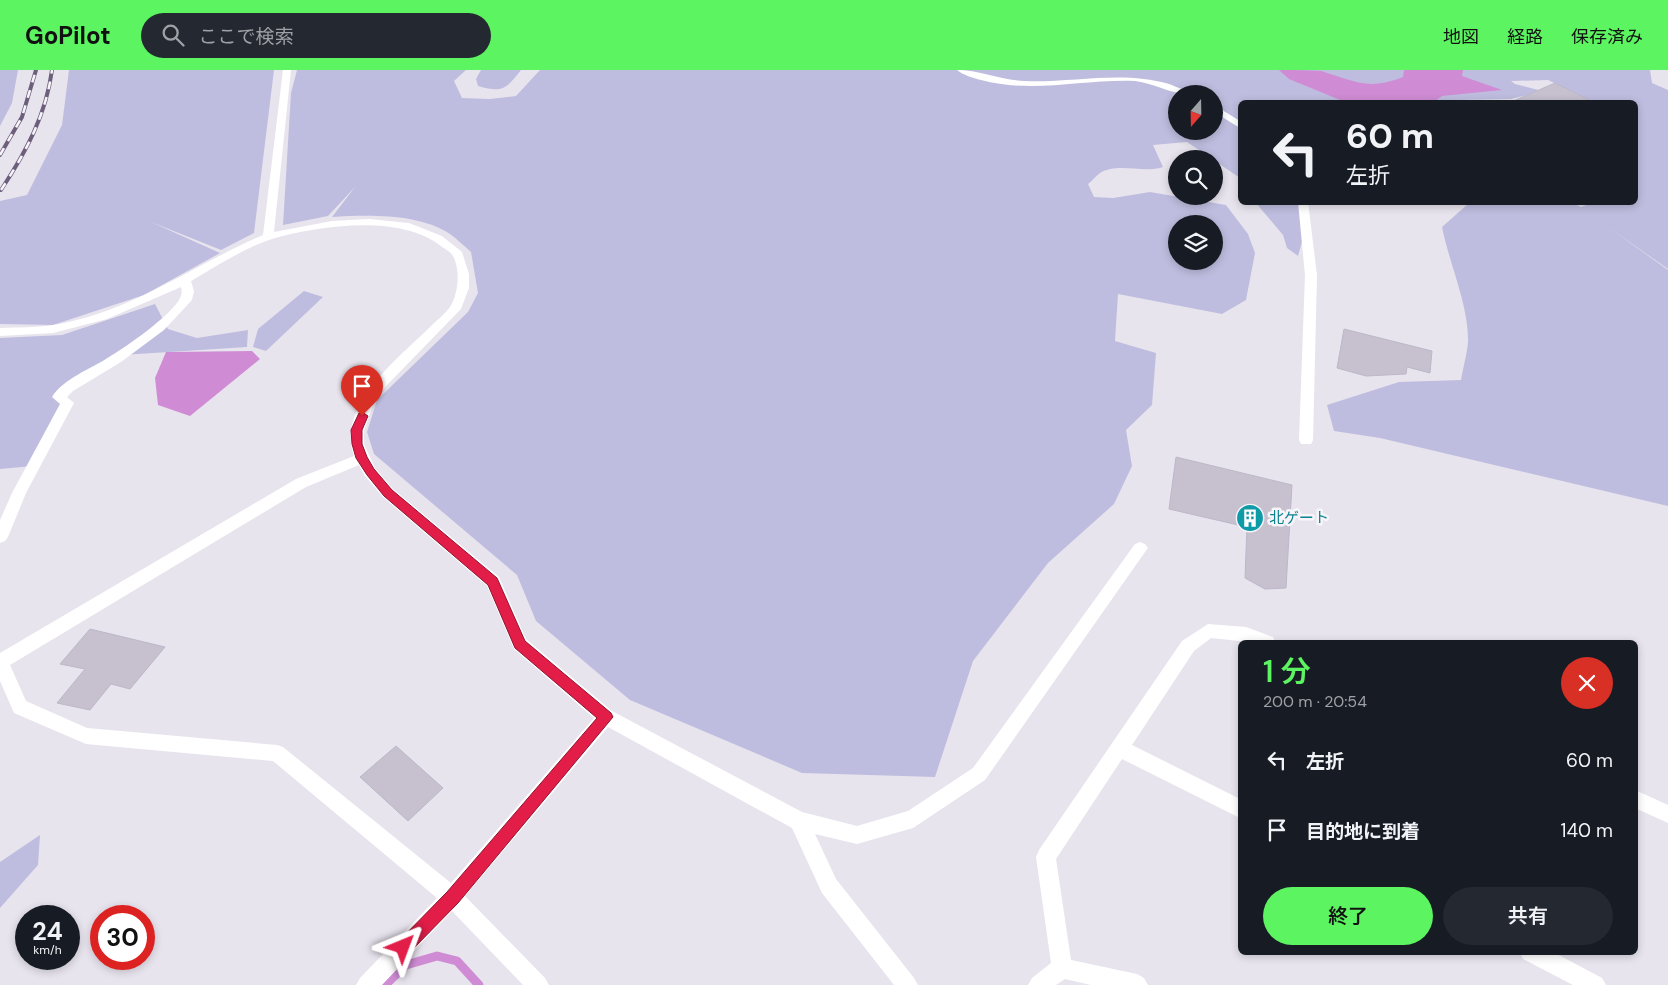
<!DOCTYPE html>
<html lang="ja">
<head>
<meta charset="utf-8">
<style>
  :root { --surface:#171b24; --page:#242831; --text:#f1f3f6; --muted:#9ea1a6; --accent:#5cf461 }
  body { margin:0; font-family:"DM Sans","Noto Sans JP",sans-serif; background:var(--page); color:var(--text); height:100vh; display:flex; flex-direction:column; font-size:19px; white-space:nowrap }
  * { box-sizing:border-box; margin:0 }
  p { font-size:16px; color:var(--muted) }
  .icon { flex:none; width:28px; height:28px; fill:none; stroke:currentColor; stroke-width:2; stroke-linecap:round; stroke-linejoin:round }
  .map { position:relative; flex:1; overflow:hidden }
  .side { position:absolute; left:1238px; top:570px; width:400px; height:315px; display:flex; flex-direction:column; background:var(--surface); border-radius:8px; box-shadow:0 2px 8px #0003 }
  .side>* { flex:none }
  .hud { position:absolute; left:1238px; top:30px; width:400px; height:105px; border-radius:8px; box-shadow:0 2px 8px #0003; background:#171b24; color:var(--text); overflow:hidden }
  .needle { width:32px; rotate:200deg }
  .buttons { position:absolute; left:1168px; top:15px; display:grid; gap:10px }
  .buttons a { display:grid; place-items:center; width:55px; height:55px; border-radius:50%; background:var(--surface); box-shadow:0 2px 8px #0003; font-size:25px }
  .speed { position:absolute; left:15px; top:835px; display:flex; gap:10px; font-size:25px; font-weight:700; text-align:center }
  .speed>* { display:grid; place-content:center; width:65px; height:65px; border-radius:50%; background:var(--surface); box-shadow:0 2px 8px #0003; line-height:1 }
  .speed small { font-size:12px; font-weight:400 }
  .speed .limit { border:8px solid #d22; background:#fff; color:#111 }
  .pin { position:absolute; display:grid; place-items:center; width:42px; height:42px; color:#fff; margin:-51px -21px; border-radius:50% 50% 50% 0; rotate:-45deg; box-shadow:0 0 5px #0007 }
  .pin .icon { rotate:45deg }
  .me { position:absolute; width:55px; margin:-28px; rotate:44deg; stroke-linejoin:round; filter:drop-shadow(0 0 4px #0008) }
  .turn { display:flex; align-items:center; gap:18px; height:105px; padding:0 25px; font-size:22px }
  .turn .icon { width:65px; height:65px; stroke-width:2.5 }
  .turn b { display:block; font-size:35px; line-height:42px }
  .round { display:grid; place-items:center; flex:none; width:52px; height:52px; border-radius:26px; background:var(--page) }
  .headline { display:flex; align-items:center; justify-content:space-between; height:85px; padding:0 25px }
  h1 { font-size:30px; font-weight:600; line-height:38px; color:var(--accent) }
  .cta { display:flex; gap:10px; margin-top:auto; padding:10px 25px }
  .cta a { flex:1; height:58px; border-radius:30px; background:var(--accent); color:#111; font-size:20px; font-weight:600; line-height:58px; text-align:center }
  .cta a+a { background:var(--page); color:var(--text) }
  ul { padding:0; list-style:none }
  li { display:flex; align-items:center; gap:15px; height:70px; padding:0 25px }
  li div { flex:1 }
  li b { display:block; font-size:19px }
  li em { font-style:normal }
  header { display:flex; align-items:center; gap:30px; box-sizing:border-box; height:70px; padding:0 25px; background:var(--accent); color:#111 }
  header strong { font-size:24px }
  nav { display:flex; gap:28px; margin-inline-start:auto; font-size:18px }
  .search { width:350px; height:45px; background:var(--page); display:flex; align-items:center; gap:12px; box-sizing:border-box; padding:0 18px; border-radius:28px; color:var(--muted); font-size:19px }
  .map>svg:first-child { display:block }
</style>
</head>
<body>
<header>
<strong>GoPilot</strong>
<div class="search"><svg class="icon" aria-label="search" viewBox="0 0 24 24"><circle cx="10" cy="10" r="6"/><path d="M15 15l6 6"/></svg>ここで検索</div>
<nav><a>地図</a><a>経路</a><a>保存済み</a></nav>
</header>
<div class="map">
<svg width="1668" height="915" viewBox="0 0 1668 915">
  <rect width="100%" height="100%" fill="#e8e4ee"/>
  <g fill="#bfbddf" fill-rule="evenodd">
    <path d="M 0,0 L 18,0 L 12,33 L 0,56 Z"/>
    <path d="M 69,0 L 274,0 L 254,163 L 221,180 L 151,152 L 220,183 L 144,225 L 53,255 L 0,254 L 0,131 L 27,125 L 62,55 Z"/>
    <path d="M 297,0 L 466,0 L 454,11 L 462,28 L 490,29 L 516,26 L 540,0 L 1650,0 L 1652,13 L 1668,20 L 1668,199 L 1608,157 L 1668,200 L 1668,436 L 1380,368 L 1334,361 L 1327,335 L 1399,312 L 1461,310 C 1463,298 1467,284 1468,272 C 1469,236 1449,193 1442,157 L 1469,133 L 1570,132 L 1581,137 L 1592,133 L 1635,132 L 1635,32 L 1583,32 L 1579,25 L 1548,10 L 1511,11 L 1515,14 L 1542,21 L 1511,29 L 1459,30 L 1457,32 L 1240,32 L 1240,108 L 1187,72 L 1153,75 L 1163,97 C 1143,104 1119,92 1100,103 C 1096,106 1092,111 1088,114 L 1094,127 L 1113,128 L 1150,122 L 1226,135 L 1248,164 L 1255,183 L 1246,230 L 1222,244 L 1118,224 L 1115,271 L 1156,283 L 1152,335 L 1126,360 L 1132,396 L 1114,434 L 1048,493 L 973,591 L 935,707 L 802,703 L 630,630 L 536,551 L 517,505 L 374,384 L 367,362 L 377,330 L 468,242 L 478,223 L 471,182 C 464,176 457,169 450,164 C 418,143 368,145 332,147 L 355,117 L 328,146 L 283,155 L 291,23 ZM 1176,24 L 1214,24 L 1214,61 L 1176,61 ZM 1176,154 L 1214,154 L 1214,191 L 1176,191 Z"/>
    <path d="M 481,0 L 521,0 C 506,19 503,23 478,16 L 476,9 Z"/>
    <path d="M 1256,133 L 1303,133 L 1306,157 L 1298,186 L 1287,178 L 1283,165 Z"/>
    <path d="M 304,221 L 323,227 L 266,281 L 253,277 L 258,259 Z"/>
    <path d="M 155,234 L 168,259 L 197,268 L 248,260 L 247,277 L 122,285 L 60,327 L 62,342 L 33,396 L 0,399 L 0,268 L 62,265 Z"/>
    <path d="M 40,765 L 38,795 L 0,838 L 0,792 Z"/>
  </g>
  <g fill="#cf8cd4">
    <path d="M 1279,0 C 1292,0 1309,0 1321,1 C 1355,11 1367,21 1403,7 L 1404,0 L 1463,0 L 1462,6 L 1502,20 L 1442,26 L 1434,32 L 1345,32 L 1289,9 Z"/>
    <path d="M 252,281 L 260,289 L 190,346 L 158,335 L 155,308 L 166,282 Z"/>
  </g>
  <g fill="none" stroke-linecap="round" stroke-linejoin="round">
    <path stroke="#cf8cd4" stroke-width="9" d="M 385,915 L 406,895 L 437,886 L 457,891 L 479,915"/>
  </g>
  <g fill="#c6c0cf" stroke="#bdb7c8">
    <path d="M 1555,13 L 1593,32 L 1511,32 Z"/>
    <path d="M 1344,259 L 1432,281 L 1430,303 L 1407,297 L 1406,304 L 1366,306 L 1337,298 Z"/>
    <path d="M 1176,387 L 1292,415 L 1286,518 L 1265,519 L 1245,508 L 1247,457 L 1169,439 Z"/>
    <path d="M 90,559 L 165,577 L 130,619 L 111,614 L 90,640 L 57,633 L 85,599 L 60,594 Z"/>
    <path d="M 396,676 L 443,718 L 408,751 L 360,707 Z"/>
  </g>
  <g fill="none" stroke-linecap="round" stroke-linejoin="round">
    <g fill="#fff" fill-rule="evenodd">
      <path d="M 283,0 L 291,0 L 274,162 L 332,151 L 369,149 L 409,153 L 442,166 L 462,182 L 469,204 L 469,218 L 461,239 L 388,314 L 374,332 L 364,361 L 364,374 L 375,398 L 393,419 L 499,507 L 526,569 L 612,641 L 802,742 L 857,756 L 908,741 L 973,698 L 1135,474 L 1140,472 L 1145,474 L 1148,478 L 1145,482 L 985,710 L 913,758 L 857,774 L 815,764 L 836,809 L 914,908 L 918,915 L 894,915 L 822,823 L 792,758 L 608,657 L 465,826 L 545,908 L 549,915 L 523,915 L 452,841 L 382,915 L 356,915 L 360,908 L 437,828 L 273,691 L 86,674 L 14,643 L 0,611 L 0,583 L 296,409 L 354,386 C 336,335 399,288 431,256 C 437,250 445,244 450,237 C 458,224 461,201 453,186 C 451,182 445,179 441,176 C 401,144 319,155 272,169 C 244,178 217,196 191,211 L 194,221 L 192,230 L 164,260 L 121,292 L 73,321 L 67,327 L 74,333 L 26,423 L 8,467 L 5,471 L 0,473 L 0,450 L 12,423 L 60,334 L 52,327 C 64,308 91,299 109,287 C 125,278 173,244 180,228 C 182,224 182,220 181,217 L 107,249 L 53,263 L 0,266 L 0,258 C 17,257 36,258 53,255 C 130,243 193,195 263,165 ZM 359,395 L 365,406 L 383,427 L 487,516 L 514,579 L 594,648 L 451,813 L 283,677 L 277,675 L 87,658 L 26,631 L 10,595 L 306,417 Z"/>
      <path d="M 957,0 C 979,0 1001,10 1024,11 C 1073,13 1122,0 1169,14 C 1176,17 1184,19 1189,24 C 1170,24 1154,13 1135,11 C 1082,9 1033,24 981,10 C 973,8 963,5 957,0 Z"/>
      <path d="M 1214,35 L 1240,51 L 1240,58 L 1214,42 Z"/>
      <path d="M 1298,132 L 1308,132 L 1317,205 L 1313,370 L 1311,374 L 1301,374 L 1299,370 L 1305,205 Z"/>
      <path d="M 1208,554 L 1246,557 L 1273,567 L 1275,572 L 1249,572 L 1211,568 L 1194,581 L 1132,675 L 1240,729 L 1240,748 L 1122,689 L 1056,789 L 1071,890 L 1137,904 L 1144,908 L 1148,915 L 1091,915 L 1065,909 L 1056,915 L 1028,915 L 1032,908 L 1051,893 L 1036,787 L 1039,780 L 1182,571 Z"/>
      <path d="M 1635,720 L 1668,735 L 1668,753 L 1635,738 Z"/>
      <path d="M 1520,882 L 1553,882 L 1602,908 L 1606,915 L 1573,915 L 1523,889 Z"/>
    </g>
    <g stroke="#6d5e7c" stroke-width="4">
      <g id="rail">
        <path d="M 0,85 L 22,47 L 36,0"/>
        <path d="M 1,120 C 26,82 46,45 52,0"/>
      </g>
    </g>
    <use href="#rail" stroke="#f7f5fa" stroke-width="2.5" stroke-dasharray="8" stroke-linecap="butt"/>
  </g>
  <path fill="#e11d48" stroke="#92132f" d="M 362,342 L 368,346 L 362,360 L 362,374 L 367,387 L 374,399 L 392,420 L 497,508 L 525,571 L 611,643 L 613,647 L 458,833 L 409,883 L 403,885 L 398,883 L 396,877 L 398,872 L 447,822 L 597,648 L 515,578 L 488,515 L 384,426 L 367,405 L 356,388 L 352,374 L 351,360 L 359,343 Z"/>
  <defs>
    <g id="building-disc" transform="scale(1.4375)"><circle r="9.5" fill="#0f9aa8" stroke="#f7f5fa"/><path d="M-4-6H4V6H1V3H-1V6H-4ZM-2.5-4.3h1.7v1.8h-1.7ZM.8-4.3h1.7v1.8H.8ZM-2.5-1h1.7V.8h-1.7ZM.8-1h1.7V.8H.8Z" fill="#fff"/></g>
  </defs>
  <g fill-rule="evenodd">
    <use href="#building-disc" x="1250" y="448"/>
  </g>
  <g text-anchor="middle" stroke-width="5" stroke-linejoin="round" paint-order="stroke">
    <g font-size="15" fill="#0d838f" stroke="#f7f5fa" text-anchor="start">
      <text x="1269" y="453">北ゲート</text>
    </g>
  </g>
</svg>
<div class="buttons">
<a><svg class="needle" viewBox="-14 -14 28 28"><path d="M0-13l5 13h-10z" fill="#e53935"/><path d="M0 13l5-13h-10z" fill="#9ea1a6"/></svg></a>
<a><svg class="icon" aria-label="search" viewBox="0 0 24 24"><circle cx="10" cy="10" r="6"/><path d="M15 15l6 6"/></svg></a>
<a><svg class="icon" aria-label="layers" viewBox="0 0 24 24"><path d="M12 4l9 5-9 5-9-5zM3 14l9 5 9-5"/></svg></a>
</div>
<div class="speed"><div>24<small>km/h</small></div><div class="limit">30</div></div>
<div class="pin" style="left:362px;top:346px;background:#d93025"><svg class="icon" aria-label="arrive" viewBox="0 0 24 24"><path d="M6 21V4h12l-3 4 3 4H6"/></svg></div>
<svg class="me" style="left:403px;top:877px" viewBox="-20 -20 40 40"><path d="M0-17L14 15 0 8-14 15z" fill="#e11d48" stroke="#fff" stroke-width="4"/></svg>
<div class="hud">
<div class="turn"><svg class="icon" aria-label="left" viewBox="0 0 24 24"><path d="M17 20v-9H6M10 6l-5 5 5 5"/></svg><div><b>60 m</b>左折</div></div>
</div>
<section class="side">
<div class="headline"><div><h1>1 分</h1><p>200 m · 20:54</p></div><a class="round" style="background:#d93025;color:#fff"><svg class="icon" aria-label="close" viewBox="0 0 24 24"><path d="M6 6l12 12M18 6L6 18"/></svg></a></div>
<ul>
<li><svg class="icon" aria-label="left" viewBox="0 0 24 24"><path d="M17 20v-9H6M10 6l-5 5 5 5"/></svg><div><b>左折</b></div><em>60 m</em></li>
<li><svg class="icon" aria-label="arrive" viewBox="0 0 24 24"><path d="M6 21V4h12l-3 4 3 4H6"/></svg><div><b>目的地に到着</b></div><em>140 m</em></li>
</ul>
<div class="cta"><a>終了</a><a>共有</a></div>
</section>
</div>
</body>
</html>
